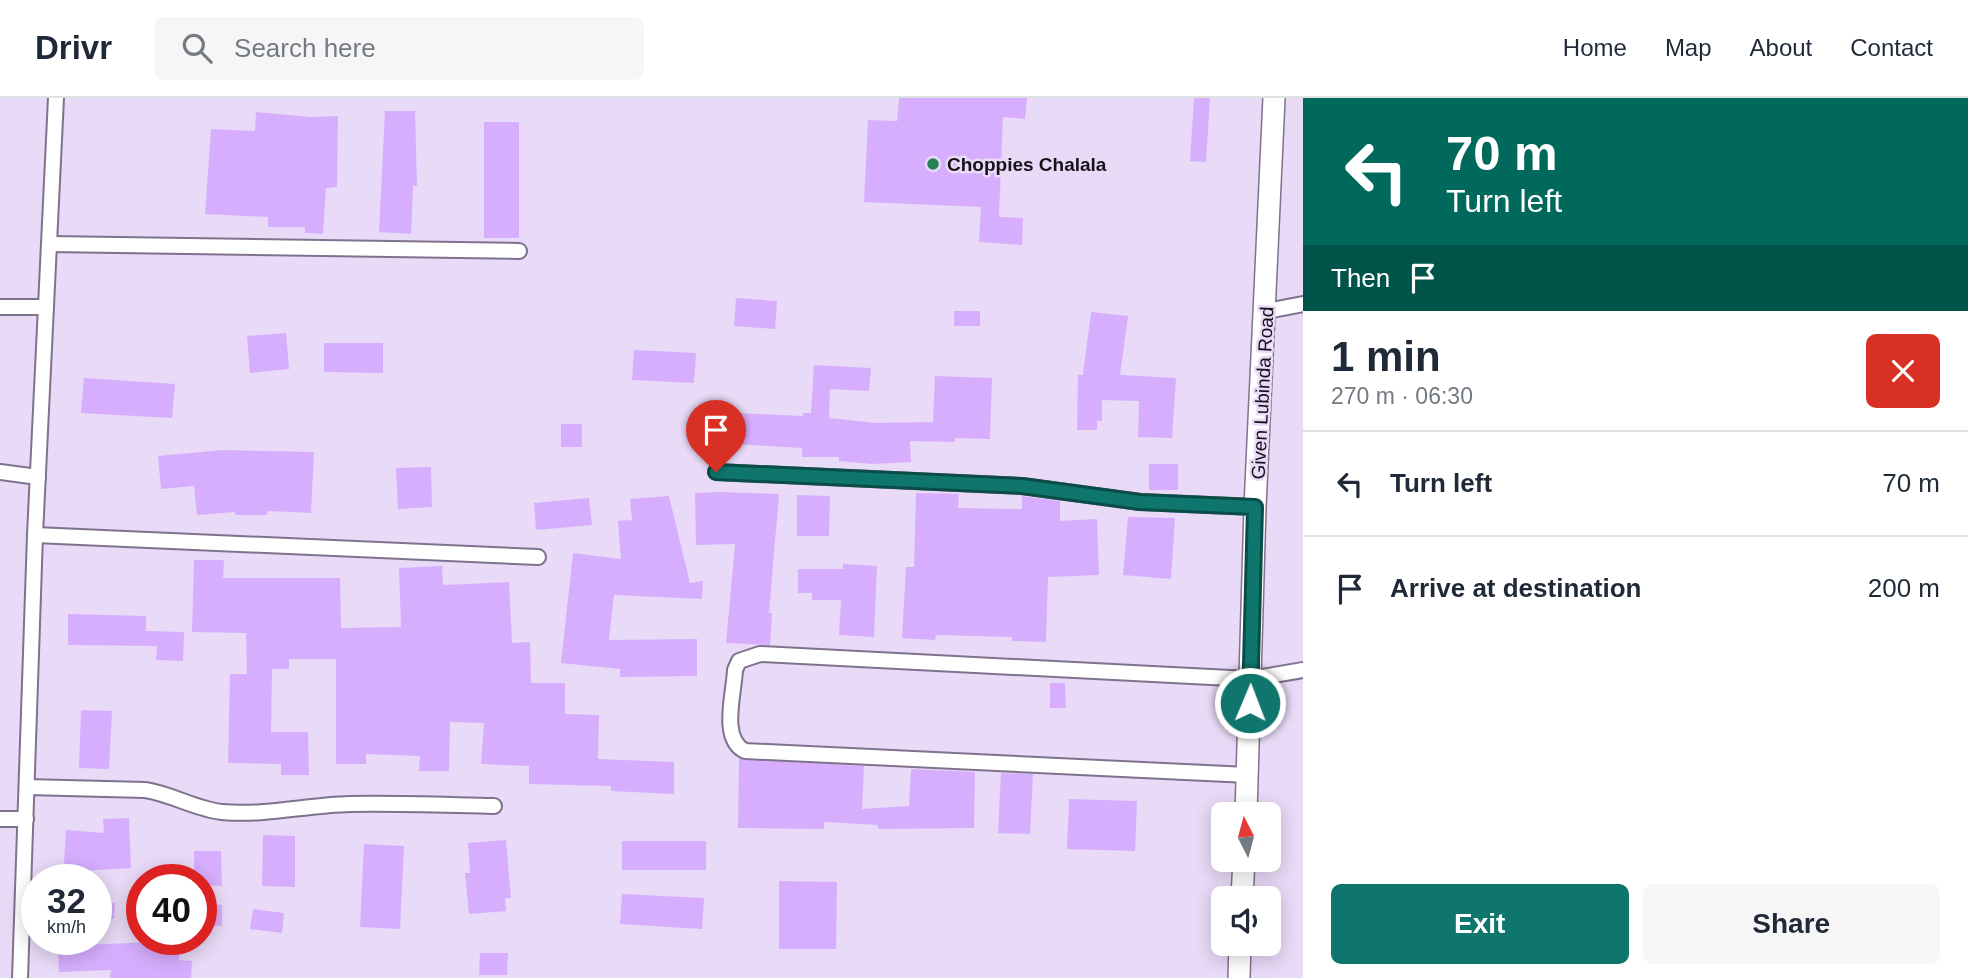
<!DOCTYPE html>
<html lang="en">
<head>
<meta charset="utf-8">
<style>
  :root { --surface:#fff; --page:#f6f6f7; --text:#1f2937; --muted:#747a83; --line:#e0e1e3; --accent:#0f766e }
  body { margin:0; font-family:Helvetica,sans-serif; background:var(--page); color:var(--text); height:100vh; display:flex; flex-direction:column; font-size:26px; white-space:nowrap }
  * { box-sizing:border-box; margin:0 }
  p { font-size:23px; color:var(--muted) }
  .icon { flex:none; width:38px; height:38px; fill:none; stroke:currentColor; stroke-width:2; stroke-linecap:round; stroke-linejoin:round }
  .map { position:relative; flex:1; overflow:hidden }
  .drawer { display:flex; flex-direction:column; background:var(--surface); width:665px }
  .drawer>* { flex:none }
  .top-card { background:#00695c; color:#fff; overflow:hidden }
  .needle { width:46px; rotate:354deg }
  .buttons { position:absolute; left:1211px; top:704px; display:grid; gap:14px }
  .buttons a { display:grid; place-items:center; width:70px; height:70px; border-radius:10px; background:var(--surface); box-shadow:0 4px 18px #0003; font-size:35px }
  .speed { position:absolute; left:21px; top:766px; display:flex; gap:14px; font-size:35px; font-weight:700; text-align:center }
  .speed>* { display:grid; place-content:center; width:91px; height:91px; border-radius:50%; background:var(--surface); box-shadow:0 4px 18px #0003; line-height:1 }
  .speed small { font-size:18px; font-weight:400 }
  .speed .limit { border:10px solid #d22; background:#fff; color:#111 }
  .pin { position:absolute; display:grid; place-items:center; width:60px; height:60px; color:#fff; margin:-72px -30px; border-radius:50% 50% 50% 0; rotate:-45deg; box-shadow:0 0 7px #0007 }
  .pin .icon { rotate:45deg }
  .me { position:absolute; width:77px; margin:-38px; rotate:1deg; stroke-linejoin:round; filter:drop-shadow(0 0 5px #0008) }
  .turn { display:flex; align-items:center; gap:24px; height:147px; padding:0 28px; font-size:32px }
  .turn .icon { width:91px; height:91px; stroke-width:2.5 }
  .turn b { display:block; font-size:49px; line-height:60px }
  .then { display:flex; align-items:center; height:66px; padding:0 28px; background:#0003; gap:14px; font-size:26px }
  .round { display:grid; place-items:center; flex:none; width:74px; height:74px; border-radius:10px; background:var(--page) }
  .head { display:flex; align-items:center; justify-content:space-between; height:119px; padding:0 28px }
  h1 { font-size:42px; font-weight:700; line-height:52px }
  .primary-button { display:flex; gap:14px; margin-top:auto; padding:14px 28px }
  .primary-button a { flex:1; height:80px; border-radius:10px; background:var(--accent); color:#fff; font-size:28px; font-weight:700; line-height:80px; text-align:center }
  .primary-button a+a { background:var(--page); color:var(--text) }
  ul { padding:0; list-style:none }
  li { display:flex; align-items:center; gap:21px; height:105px; padding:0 28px; border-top:2px solid var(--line) }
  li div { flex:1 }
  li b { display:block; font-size:26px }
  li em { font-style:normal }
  header { display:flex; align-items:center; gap:42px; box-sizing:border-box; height:98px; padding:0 35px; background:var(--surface); border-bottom:2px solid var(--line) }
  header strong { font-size:33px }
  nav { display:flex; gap:38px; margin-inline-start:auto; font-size:24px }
  .search { width:490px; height:63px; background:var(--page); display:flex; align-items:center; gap:18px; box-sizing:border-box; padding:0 24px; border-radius:10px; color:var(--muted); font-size:26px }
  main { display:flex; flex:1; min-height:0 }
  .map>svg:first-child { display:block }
</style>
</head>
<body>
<header>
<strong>Drivr</strong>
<div class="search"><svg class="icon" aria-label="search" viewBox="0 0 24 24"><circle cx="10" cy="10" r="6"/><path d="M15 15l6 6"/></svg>Search here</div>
<nav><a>Home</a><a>Map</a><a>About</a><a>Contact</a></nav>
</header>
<main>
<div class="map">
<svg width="1303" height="880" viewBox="0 0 1303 880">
  <rect width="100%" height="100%" fill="#e9daf7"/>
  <g fill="#d7aefe">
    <path d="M 899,0 L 1027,0 L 1025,21 L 1003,19 L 999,119 L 1023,120 L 1022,147 L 979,144 L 981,109 L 864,104 L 868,22 L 897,23 Z"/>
    <path d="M 1194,0 L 1210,0 L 1206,64 L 1190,63 Z"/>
    <path d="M 385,13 L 415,13 L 417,88 L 413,88 L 411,136 L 379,134 Z"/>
    <path d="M 256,14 L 311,19 L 338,18 L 337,89 L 326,90 L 323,136 L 305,135 L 305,129 L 268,129 L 268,119 L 205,116 L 211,31 L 255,33 Z"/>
    <rect x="484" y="24" width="35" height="116"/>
    <path d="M 736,200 L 777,203 L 775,231 L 734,228 Z"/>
    <rect x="954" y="213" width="26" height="15"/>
    <path d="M 1091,214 L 1128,218 L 1120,277 L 1176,280 L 1172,340 L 1138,339 L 1139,303 L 1102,302 L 1102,323 L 1097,323 L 1097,332 L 1077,332 L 1078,277 L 1083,277 Z"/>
    <path d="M 286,235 L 289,271 L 250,275 L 247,238 Z"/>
    <path d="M 324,245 L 383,245 L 383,275 L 324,274 Z"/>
    <path d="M 634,252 L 696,255 L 694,285 L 632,282 Z"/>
    <path d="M 814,267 L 871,270 L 869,293 L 830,291 L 829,320 L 877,325 L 933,324 L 935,278 L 992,280 L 990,341 L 955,340 L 955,344 L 910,343 L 911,364 L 872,366 L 839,363 L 839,359 L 802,359 L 802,350 L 732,346 L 734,315 L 803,318 L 803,315 L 811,315 Z"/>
    <path d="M 84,280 L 175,286 L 172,320 L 81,315 Z"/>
    <rect x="561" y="326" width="21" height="23"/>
    <path d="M 223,352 L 314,354 L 311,415 L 267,413 L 267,417 L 235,417 L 235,414 L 197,417 L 194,388 L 161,391 L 158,358 Z"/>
    <rect x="1149" y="366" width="29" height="26"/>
    <path d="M 431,369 L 432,409 L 398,411 L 396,370 Z"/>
    <path d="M 721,394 L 779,396 L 769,515 L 772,515 L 770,547 L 726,545 L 735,446 L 696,447 L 695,395 Z"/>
    <path d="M 916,395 L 959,396 L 958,410 L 1022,411 L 1022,398 L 1060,403 L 1060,423 L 1097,421 L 1099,477 L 1048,479 L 1046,544 L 1012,543 L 1012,539 L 936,537 L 935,542 L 902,540 L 906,469 L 914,469 Z"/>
    <path d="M 797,397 L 830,398 L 829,438 L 797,438 Z"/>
    <path d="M 669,398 L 690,485 L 703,483 L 702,501 L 614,497 L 609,542 L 697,541 L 697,578 L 620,579 L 620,571 L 561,565 L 573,455 L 621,461 L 618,423 L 632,422 L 630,401 Z"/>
    <path d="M 589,400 L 592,427 L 536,432 L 534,405 Z"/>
    <path d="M 1128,419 L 1175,420 L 1171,481 L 1123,477 Z"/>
    <path d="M 194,462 L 224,462 L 223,480 L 340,480 L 341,530 L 401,529 L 399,470 L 442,468 L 443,487 L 509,484 L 512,545 L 530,544 L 531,585 L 565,585 L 565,616 L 599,617 L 598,661 L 674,664 L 674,696 L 611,693 L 611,688 L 529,686 L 529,668 L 481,666 L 484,625 L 450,624 L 449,673 L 419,673 L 420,658 L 366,656 L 366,666 L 336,666 L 336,561 L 289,561 L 289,571 L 272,571 L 271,634 L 308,634 L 309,677 L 281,677 L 281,666 L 228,665 L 230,576 L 247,576 L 246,535 L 192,534 Z"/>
    <path d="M 843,466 L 877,468 L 874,539 L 839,537 L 841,502 L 812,502 L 812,495 L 798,495 L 798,471 L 843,471 Z"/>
    <path d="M 68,516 L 146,518 L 146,533 L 184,534 L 183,563 L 156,562 L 157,548 L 68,547 Z"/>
    <path d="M 1050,585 L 1065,585 L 1066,610 L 1050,610 Z"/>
    <path d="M 81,612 L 112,613 L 109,671 L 79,670 Z"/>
    <path d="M 739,660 L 864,668 L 862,711 L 909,708 L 911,671 L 975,674 L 974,730 L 878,731 L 878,727 L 824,724 L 824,731 L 738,730 Z"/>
    <path d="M 1001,675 L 1033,676 L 1030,736 L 998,735 Z"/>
    <path d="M 1069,701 L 1137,703 L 1135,753 L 1067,751 Z"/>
    <path d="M 129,720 L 131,770 L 82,773 L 81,782 L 63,782 L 66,732 L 104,735 L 103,721 Z"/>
    <path d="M 263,737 L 295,738 L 295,789 L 262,788 Z"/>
    <path d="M 506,742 L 511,800 L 505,800 L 506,813 L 469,816 L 465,775 L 470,775 L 468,745 Z"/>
    <rect x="622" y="743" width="84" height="29"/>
    <path d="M 364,746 L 404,748 L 400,831 L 360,829 Z"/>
    <path d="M 194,753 L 221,753 L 222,788 L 201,787 L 201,782 L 194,782 Z"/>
    <path d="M 779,783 L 837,784 L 836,851 L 779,851 Z"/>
    <path d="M 622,796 L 704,800 L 702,831 L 620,826 Z"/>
    <path d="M 96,804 L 115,805 L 114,821 L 96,820 Z"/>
    <path d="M 201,804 L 222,807 L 222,828 L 201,828 Z"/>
    <path d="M 253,811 L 284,815 L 282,835 L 250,831 Z"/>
    <path d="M 180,843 L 179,862 L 192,863 L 191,880 L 110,880 L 111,872 L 59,874 L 58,848 Z"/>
    <path d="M 480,855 L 508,855 L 507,877 L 479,877 Z"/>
  </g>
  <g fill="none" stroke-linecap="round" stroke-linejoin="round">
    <g stroke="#7f728c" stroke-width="18">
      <g id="street">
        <path d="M 49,146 L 519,153"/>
        <path d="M 0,209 L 46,209"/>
        <path d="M 1267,213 L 1303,206"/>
        <path d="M 0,374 L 38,379"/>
        <path d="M 716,374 L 1022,388 L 1140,404 L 1255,409"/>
        <path d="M 35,437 L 538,459"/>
        <path d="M 1248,677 L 745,653 C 720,641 734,596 735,572 L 739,563 L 760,556 L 1250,581 L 1303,572"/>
        <path d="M 27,689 L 145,692 C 172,696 195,711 222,714 C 265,718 307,707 350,706 C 398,705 446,707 494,708"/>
        <path d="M 0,721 L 26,721"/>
        <path d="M 20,880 L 35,437 L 56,0"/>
      </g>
    </g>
    <g stroke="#7f728c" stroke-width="24">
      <g id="secondary">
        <path d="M 1246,716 L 1255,409 L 1274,0"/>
        <path d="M 1242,800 L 1244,761"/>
        <path d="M 1239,880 L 1240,845"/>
      </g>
    </g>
    <use href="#street" stroke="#fff" stroke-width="14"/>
    <use href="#secondary" stroke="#fff" stroke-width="21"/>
  </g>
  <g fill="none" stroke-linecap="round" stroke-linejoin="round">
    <g stroke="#0a4d48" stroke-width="18">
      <path id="route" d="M 716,374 L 1022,388 L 1140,404 L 1255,409 L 1250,605"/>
    </g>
    <use href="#route" stroke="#0f766e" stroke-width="12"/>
  </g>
  <circle fill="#288054" stroke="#e9daf7" stroke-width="2.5" cx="933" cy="66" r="7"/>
  <g text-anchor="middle" stroke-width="5" stroke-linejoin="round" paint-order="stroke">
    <g font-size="19" font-weight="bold" fill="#16111b" stroke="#e9daf7" text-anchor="start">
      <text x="947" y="73">Choppies Chalala</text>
    </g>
    <g font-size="19" fill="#16111b" stroke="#e9daf7">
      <text transform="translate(1262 295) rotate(-87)" y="7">Given Lubinda Road</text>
    </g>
  </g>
</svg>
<div class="buttons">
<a><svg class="needle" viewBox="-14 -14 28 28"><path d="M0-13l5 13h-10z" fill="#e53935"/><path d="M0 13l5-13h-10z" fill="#747a83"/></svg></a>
<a><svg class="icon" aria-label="sound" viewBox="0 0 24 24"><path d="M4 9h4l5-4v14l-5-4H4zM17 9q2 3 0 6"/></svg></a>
</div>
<div class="speed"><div>32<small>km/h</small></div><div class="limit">40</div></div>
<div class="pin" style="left:716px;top:374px;background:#d93025"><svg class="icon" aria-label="arrive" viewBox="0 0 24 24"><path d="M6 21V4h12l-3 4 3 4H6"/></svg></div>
<svg class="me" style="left:1250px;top:605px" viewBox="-20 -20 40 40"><circle r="17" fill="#0f766e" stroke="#fff" stroke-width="3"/><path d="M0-11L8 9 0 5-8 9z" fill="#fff"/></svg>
</div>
<section class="drawer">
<div class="top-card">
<div class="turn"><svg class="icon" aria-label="left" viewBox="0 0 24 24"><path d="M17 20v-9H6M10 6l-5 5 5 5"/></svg><div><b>70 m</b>Turn left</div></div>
<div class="then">Then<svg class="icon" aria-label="arrive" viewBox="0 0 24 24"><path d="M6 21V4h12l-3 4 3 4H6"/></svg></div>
</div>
<div class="head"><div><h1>1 min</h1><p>270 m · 06:30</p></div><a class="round" style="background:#d93025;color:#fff"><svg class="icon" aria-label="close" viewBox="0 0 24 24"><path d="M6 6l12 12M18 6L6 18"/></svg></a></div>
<ul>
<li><svg class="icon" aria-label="left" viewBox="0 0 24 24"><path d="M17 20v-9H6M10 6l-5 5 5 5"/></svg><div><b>Turn left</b></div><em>70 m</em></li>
<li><svg class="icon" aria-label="arrive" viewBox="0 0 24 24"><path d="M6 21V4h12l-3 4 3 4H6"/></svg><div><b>Arrive at destination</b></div><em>200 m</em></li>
</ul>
<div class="primary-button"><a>Exit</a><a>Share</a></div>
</section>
</main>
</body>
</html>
